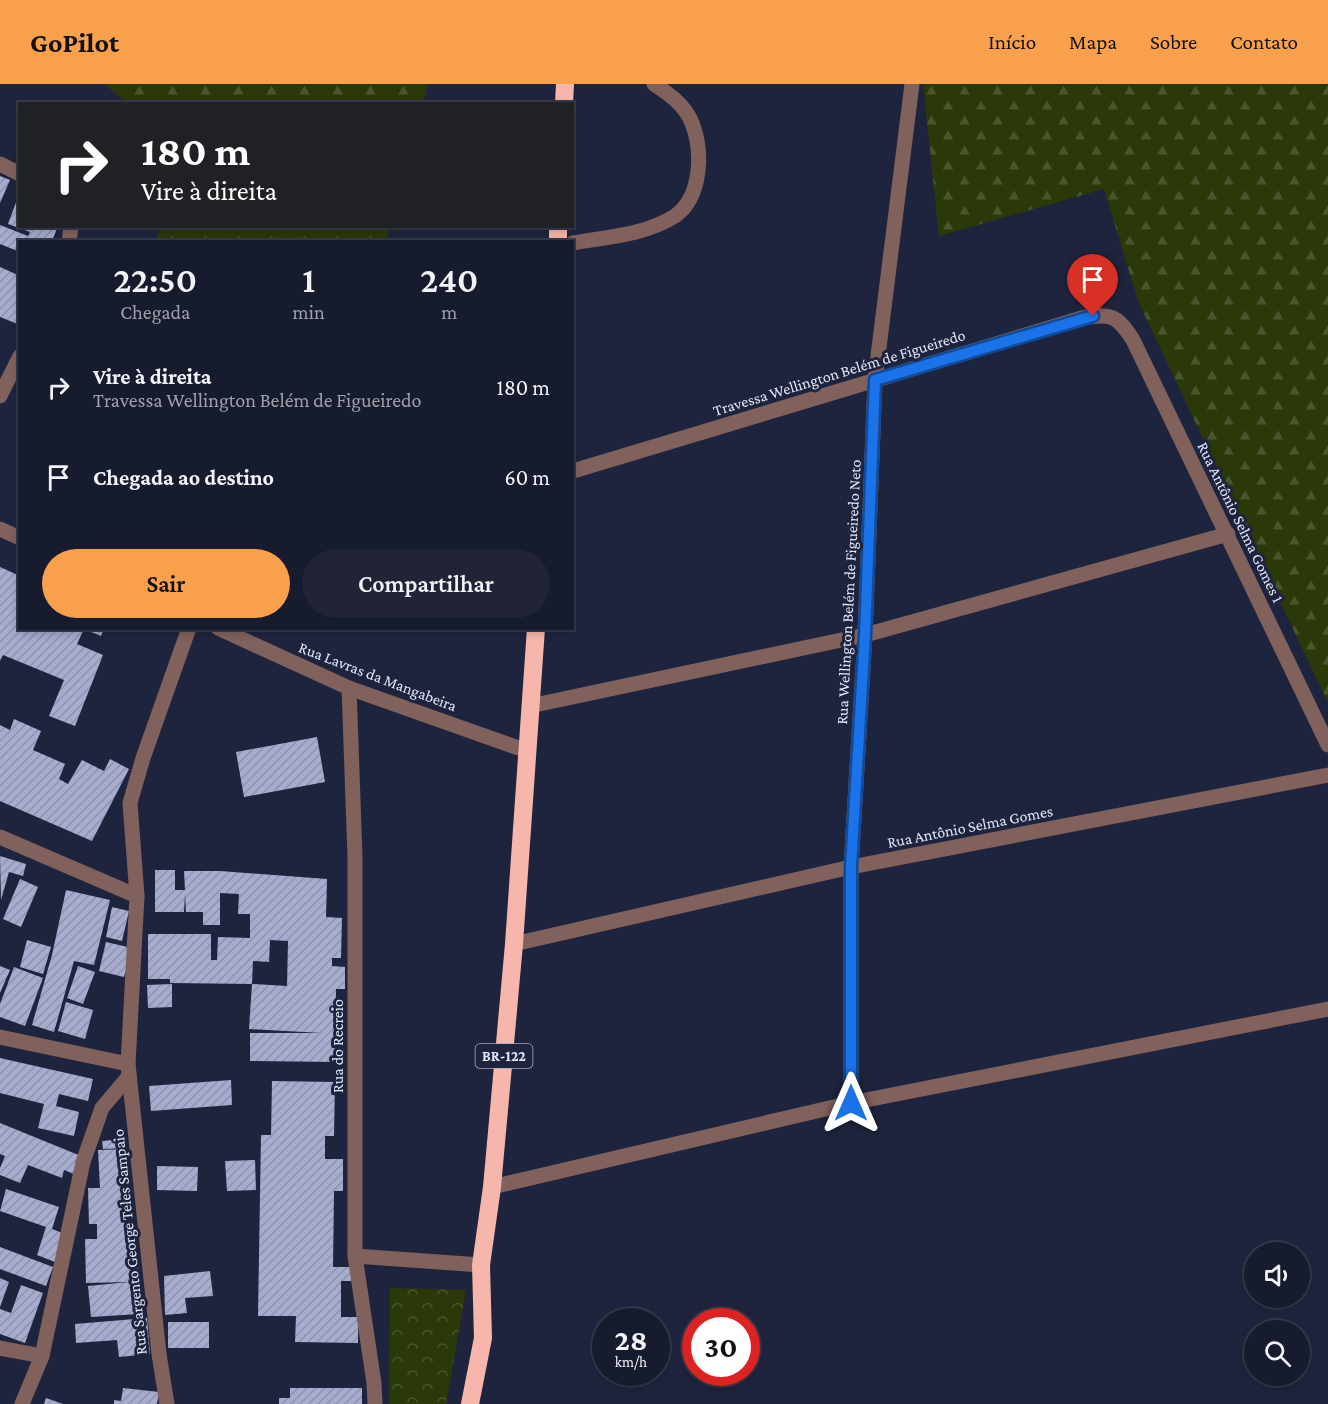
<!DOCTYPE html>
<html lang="pt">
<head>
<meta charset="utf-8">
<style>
  :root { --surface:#171b2e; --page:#202436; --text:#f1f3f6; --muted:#9ea1aa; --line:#36394a; --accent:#f9a04d }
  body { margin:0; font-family:"Crimson Pro",serif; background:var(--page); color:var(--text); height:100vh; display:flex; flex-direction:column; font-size:22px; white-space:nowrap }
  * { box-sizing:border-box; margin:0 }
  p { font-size:20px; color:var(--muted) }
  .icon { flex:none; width:33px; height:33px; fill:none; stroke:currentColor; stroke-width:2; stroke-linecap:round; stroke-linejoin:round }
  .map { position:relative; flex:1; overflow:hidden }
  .details { position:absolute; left:18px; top:156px; width:556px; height:390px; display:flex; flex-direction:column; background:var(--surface); border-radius:0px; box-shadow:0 3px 9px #0003,0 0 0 2px var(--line) }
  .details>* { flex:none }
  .hud { position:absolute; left:18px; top:18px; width:556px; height:126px; border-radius:0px; box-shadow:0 3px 9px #0003,0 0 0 2px var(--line); background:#202124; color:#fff; overflow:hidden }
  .fabs { position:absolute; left:1244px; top:1158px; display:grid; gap:12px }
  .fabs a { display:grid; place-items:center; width:66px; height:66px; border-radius:50%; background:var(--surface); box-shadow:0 3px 9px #0003,0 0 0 2px var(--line); font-size:30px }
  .speed { position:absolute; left:592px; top:1224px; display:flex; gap:12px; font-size:30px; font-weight:700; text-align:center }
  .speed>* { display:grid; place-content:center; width:78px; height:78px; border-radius:50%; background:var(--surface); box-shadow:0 3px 9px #0003,0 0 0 2px var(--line); line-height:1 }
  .speed small { font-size:15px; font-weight:400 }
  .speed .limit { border:9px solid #d22; background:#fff; color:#111 }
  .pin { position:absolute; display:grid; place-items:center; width:51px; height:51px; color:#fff; margin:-62px -26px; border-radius:50% 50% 50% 0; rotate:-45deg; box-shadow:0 0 6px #0007 }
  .pin .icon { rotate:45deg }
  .me { position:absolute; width:66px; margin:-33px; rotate:0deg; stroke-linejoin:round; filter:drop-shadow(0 0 4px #0008) }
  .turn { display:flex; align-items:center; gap:21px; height:126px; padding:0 24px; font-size:27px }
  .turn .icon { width:78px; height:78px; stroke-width:2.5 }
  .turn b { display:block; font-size:42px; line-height:51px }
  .eta { display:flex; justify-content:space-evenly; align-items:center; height:102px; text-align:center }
  .eta b { font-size:36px; font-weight:600; line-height:42px }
  .button { display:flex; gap:12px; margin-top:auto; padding:12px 24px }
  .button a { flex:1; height:69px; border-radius:36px; background:var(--accent); color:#111; font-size:24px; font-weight:600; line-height:69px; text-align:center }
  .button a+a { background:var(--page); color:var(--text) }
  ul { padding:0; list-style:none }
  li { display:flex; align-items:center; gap:18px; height:90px; padding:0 24px }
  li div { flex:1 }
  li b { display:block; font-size:22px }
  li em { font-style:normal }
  header { display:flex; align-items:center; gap:36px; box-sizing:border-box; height:84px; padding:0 30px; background:var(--accent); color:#111 }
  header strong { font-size:28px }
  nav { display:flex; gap:33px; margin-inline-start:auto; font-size:21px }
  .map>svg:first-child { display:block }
</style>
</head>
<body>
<header>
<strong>GoPilot</strong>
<nav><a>Início</a><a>Mapa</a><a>Sobre</a><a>Contato</a></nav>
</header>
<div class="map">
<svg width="1328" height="1320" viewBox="0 0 1328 1320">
  <defs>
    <pattern id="forest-firs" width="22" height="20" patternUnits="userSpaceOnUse" patternTransform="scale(1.5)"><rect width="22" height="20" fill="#2b3808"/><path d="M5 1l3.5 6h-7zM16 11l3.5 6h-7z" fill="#49552d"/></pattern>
    <pattern id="park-crowns" width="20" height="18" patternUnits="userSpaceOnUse" patternTransform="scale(1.5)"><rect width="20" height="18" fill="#2b3808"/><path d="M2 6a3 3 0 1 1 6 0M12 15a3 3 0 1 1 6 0" fill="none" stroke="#49552d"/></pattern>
    <pattern id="building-hatch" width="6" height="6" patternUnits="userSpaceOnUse" patternTransform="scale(1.5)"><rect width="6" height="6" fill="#a5acce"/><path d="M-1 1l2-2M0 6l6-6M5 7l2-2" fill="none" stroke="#8d92ad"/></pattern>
  </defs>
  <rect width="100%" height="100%" fill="#1f243e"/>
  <g fill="url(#forest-firs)">
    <path d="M 104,0 L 428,0 L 423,19 L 129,20 Z"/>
    <path d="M 923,0 L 1328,0 L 1328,619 L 1138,217 L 1104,105 L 939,152 Z"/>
    <path d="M 160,143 L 160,142 L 390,143 L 386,157 L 155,157 Z"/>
  </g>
  <path fill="url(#park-crowns)" d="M 390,1204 L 466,1206 L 446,1320 L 389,1320 Z"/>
  <g fill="url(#building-hatch)">
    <path d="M 0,92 L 10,96 L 0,119 Z"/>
    <path d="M 19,110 L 20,142 L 58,142 L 52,157 L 20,158 L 20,168 L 0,160 L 0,141 L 28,152 L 30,148 L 8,140 Z"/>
    <path d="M 0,183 L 20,192 L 20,241 L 0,233 Z"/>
    <path d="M 0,483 L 20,492 L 20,544 L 104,544 L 101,552 L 84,545 L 77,560 L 103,571 L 75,642 L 49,632 L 64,596 L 3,571 L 0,577 Z"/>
    <path d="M 14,635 L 41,647 L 33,666 L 65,680 L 59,695 L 68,700 L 82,676 L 104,687 L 110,675 L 129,685 L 92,757 L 0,717 L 0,641 L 10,646 Z"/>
    <path d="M 317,653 L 325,698 L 244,713 L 236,668 Z"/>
    <path d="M 0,772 L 26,780 L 23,792 L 9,788 L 1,816 Z"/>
    <path d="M 155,786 L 175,786 L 175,806 L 185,806 L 184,787 L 220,787 L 327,795 L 326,833 L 342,834 L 341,874 L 332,874 L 332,882 L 345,883 L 345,905 L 336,905 L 335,978 L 250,977 L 250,949 L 322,949 L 249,945 L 252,900 L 287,902 L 288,857 L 270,856 L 269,878 L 253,877 L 252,900 L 170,899 L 170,895 L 148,895 L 148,850 L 211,850 L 211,876 L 223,876 L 217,876 L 218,853 L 250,854 L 250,830 L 238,830 L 239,810 L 220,809 L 220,841 L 203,841 L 203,828 L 186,828 L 185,810 L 184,828 L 155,828 Z"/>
    <path d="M 20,795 L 38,803 L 21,843 L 3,835 Z"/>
    <path d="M 66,806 L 110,816 L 94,881 L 74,877 L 54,948 L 32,941 L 52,871 Z"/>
    <path d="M 112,823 L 129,827 L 122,857 L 106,853 Z"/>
    <path d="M 27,856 L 51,863 L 43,890 L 20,883 Z"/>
    <path d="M 106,858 L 132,864 L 124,893 L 99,887 Z"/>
    <path d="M 0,882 L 10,886 L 0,909 Z"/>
    <path d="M 78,882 L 95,888 L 83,920 L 67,914 Z"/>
    <path d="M 14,883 L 43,894 L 25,942 L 0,933 L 0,920 Z"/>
    <path d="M 172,900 L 172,923 L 148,924 L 147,901 Z"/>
    <path d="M 66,918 L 93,926 L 85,955 L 58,947 Z"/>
    <path d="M 0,974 L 93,995 L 88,1017 L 59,1010 L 56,1022 L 79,1028 L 74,1052 L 38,1044 L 44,1020 L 0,1009 Z"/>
    <path d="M 231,996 L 232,1021 L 151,1027 L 149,1002 Z"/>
    <path d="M 272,997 L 335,998 L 334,1052 L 325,1052 L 325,1075 L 343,1075 L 343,1107 L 334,1107 L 333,1183 L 351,1183 L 351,1197 L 341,1197 L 341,1233 L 358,1233 L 358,1259 L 295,1258 L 296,1232 L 258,1232 L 261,1051 L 271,1051 Z"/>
    <path d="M 0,1039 L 81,1072 L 74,1090 L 64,1086 L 62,1094 L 28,1081 L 20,1099 L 0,1091 L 0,1084 L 5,1072 L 0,1070 Z"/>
    <path d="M 123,1055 L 124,1064 L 103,1065 L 102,1057 Z"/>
    <path d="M 125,1065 L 127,1103 L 132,1103 L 133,1119 L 127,1120 L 129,1177 L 138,1177 L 139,1230 L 91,1233 L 88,1202 L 129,1198 L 86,1199 L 85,1155 L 97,1155 L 97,1140 L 89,1140 L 88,1104 L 100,1104 L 98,1066 Z"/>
    <path d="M 255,1076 L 256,1106 L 227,1107 L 225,1077 Z"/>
    <path d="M 157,1082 L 198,1083 L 197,1107 L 157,1106 Z"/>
    <path d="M 6,1105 L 59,1123 L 52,1145 L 65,1150 L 55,1178 L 37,1171 L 46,1143 L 0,1127 Z"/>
    <path d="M 0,1163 L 53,1183 L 46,1202 L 0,1185 Z"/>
    <path d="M 210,1187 L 213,1212 L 185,1214 L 187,1229 L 165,1231 L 164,1192 Z"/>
    <path d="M 0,1194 L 9,1198 L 0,1223 Z"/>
    <path d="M 21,1201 L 43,1209 L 25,1259 L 0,1250 L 0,1225 L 11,1229 Z"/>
    <path d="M 147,1234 L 150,1270 L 119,1273 L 117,1256 L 76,1259 L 75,1240 Z"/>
    <rect x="168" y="1238" width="41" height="26"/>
    <path d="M 123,1304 L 159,1308 L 157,1320 L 114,1320 L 114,1316 L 121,1317 Z"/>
    <path d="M 290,1304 L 362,1304 L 362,1320 L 279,1320 L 279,1314 L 290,1314 Z"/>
    <path d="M 46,1314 L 63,1320 L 44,1320 Z"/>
  </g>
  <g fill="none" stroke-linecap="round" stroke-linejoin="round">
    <g stroke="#81615b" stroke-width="15">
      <path d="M 0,80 L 20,90"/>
      <path d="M 69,158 L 71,142"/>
      <path d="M 573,159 C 607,153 645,151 675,132 C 702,113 703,67 692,39 C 685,21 669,10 654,0"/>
      <path d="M 0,312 L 20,272"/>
      <path d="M 573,387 L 1082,234 C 1111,229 1117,231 1133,256 L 1328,661"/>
      <path d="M 0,445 L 20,454"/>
      <path d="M 218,544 L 349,604 L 527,667"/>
      <path d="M 349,604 L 355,772 L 355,1172 L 374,1299 L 375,1320"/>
      <path d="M 530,622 L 865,551 L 1228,450"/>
      <path d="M 0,753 L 137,812"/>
      <path d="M 514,860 L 851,783 L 1328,691"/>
      <path d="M 0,953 L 128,980"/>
      <path d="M 851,1019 L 851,783 L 865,551 L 875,296 L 912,0"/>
      <path d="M 492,1103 L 851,1019 L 1328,925"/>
      <path d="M 355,1172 L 481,1181"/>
      <path d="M 0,1264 L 42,1272"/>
      <path d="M 22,1320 L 42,1272 L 83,1078 L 102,1024 L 129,992"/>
      <path d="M 167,1320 L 159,1270 L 128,980 L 137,812 L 130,719 L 143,674 L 189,544"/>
    </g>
    <g stroke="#f6b6ab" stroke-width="18">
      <path d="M 564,20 L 565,0"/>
      <path d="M 558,158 L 558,142"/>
      <path d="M 470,1320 L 483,1254 L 481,1181 L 492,1103 L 514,860 L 536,544"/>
    </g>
  </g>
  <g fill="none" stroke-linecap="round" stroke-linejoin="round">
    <g stroke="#114b97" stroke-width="15">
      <path id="route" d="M 851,1019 L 851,783 L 865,551 L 875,296 L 1093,232"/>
    </g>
    <use href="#route" stroke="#1a73e8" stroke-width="10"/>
  </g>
  <g text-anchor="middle" stroke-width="6" stroke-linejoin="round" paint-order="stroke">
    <rect fill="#1f243e" stroke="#a8acc0" stroke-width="1.5" x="475.5" y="960" width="57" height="24" rx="4.5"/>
    <g font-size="15" font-weight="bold" fill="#e2e6f8">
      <text x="504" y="977">BR-122</text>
    </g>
    <g font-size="16" fill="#e2e6f8" stroke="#1f243e">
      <text transform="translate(839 288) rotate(-17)" y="6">Travessa Wellington Belém de Figueiredo</text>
      <text transform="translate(1241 438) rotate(64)" y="6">Rua Antônio Selma Gomes 1</text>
      <text transform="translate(848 508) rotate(-87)" y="6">Rua Wellington Belém de Figueiredo Neto</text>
      <text transform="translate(378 592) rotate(21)" y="6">Rua Lavras da Mangabeira</text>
      <text transform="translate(970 742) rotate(-11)" y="6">Rua Antônio Selma Gomes</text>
      <text transform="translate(337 962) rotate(-90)" y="6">Rua do Recreio</text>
      <text transform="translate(129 1158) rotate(-96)" y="6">Rua Sargento George Teles Sampaio</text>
    </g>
  </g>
</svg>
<div class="fabs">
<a><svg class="icon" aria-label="sound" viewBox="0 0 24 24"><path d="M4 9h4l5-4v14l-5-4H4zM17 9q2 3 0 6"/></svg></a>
<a><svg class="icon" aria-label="search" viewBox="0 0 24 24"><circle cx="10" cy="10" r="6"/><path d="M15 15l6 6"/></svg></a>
</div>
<div class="speed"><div>28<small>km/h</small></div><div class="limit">30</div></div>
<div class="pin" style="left:1093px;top:232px;background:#d93025"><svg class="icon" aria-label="arrive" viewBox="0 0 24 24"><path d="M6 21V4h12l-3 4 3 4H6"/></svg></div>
<svg class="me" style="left:851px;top:1019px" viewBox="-20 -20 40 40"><path d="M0-17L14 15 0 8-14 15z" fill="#1a73e8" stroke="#fff" stroke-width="4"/></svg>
<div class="hud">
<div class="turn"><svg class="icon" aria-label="right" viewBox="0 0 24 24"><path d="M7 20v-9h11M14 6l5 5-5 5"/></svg><div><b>180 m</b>Vire à direita</div></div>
</div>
<section class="details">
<div class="eta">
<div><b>22:50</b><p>Chegada</p></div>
<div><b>1</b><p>min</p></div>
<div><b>240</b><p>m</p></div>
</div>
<ul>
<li><svg class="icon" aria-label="right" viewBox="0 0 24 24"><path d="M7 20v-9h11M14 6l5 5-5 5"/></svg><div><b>Vire à direita</b><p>Travessa Wellington Belém de Figueiredo</p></div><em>180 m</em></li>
<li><svg class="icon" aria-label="arrive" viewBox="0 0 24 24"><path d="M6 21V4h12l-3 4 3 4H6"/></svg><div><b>Chegada ao destino</b></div><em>60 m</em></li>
</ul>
<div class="button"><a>Sair</a><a>Compartilhar</a></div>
</section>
</div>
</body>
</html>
